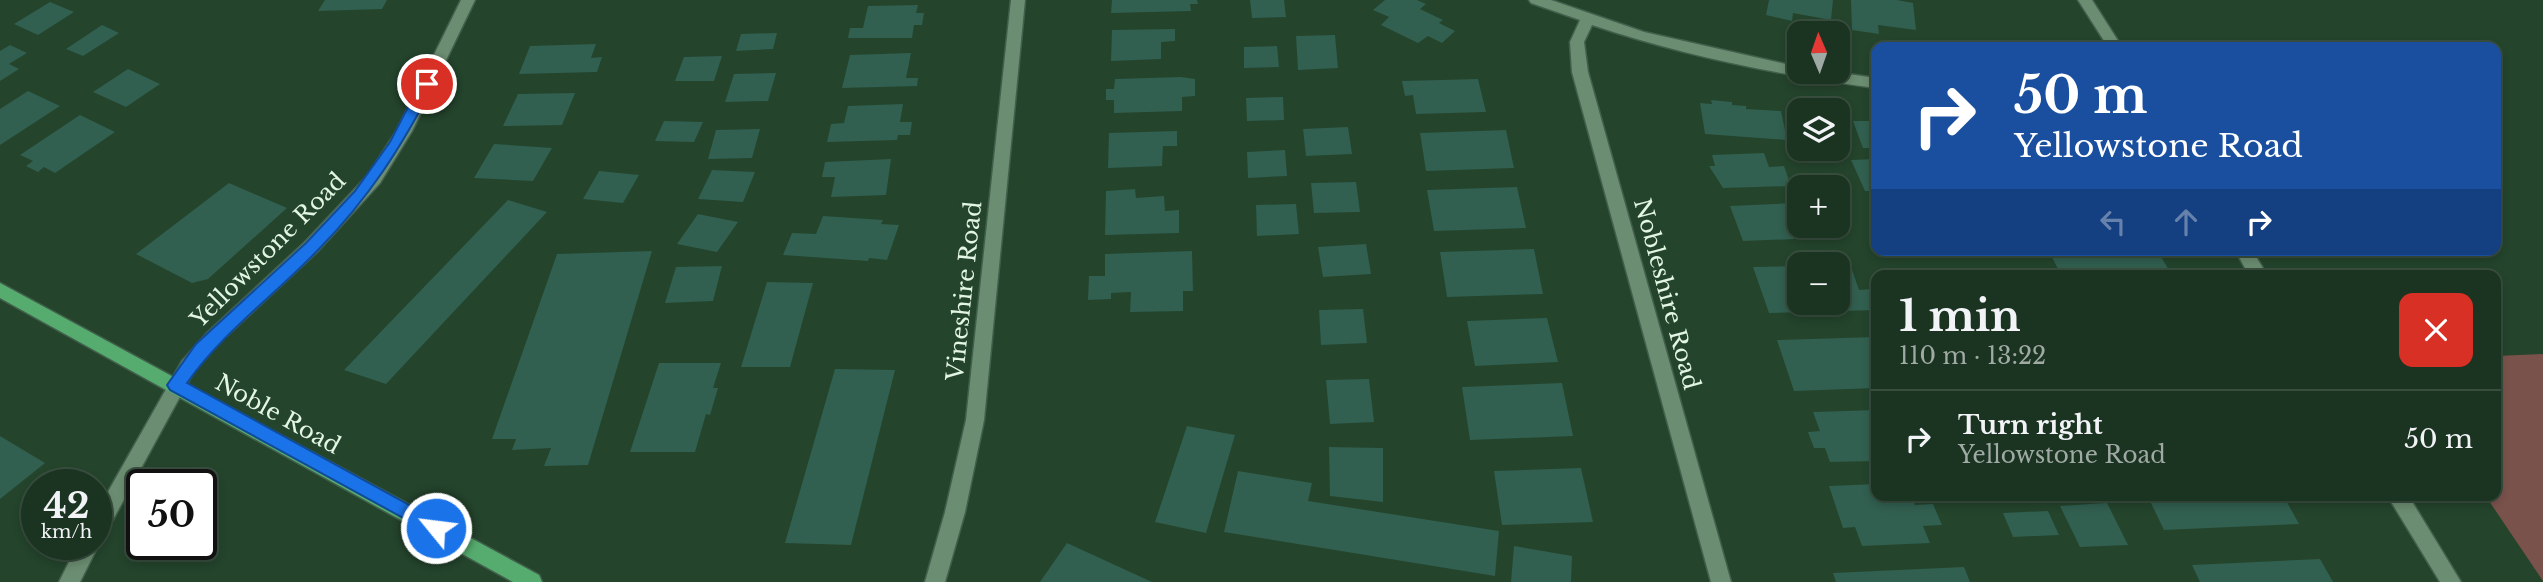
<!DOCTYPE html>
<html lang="en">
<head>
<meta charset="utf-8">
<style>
  :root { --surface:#1b3321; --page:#283f2e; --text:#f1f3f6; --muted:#a0aaa5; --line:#394e3f }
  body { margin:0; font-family:"Libre Baskerville",serif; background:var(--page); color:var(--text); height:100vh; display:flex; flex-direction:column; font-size:26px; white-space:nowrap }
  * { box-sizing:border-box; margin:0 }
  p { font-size:23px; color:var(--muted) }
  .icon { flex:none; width:38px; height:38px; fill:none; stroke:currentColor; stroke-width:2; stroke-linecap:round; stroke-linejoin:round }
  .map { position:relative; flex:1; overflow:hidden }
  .drawer { position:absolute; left:1871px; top:270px; width:630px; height:231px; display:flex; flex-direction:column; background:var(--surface); border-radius:14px; box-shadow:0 4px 10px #0003,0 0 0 2px var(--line) }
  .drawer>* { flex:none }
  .banner { position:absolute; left:1871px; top:42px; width:630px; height:214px; border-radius:14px; box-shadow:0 4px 10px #0003,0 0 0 2px var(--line); background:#1a4fa0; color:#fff; overflow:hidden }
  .needle { width:46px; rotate:358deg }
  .buttons { position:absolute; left:1787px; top:21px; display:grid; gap:14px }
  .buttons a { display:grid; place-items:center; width:63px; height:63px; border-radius:14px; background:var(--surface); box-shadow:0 4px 10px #0003,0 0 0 2px var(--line); font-size:35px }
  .speed { position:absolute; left:21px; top:469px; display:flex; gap:14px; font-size:35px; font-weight:700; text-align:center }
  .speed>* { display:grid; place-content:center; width:91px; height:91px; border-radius:50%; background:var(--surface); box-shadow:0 4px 10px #0003,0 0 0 2px var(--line); line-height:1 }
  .speed small { font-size:18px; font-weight:400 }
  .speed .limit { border:4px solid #111; border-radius:10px; background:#fff; color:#111 }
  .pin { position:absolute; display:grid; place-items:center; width:60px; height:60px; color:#fff; margin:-30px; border:4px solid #fff; border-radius:50%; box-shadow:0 2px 7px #0007 }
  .me { position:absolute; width:77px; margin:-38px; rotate:299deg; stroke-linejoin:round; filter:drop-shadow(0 0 5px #0008) }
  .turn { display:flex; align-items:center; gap:24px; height:147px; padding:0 28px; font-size:32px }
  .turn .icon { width:91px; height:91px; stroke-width:2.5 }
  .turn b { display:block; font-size:49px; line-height:60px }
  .lanes { display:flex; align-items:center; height:66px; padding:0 28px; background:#0003; justify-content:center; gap:35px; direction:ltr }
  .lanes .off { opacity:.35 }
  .round { display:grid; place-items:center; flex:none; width:74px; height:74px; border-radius:14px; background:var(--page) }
  .overview { display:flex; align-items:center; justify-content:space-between; height:119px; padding:0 28px }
  h1 { font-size:42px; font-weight:800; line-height:52px }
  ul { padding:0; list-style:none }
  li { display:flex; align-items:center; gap:21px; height:98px; padding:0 28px; border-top:2px solid var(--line) }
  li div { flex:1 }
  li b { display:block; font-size:26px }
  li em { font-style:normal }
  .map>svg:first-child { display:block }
</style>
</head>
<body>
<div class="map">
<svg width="2543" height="582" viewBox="0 0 2543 582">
  <rect width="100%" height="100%" fill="#24442c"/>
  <path fill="#7a524c" d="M 2543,354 L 2543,581 L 2485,495 L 2496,495 L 2496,356 Z"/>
  <g fill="#315f50">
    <path d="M 325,0 L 387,0 L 382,9 L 318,11 Z"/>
    <path d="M 1112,0 L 1197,0 L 1198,4 L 1190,4 L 1191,11 L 1111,13 Z"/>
    <path d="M 1250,0 L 1284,0 L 1286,17 L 1252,18 Z"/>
    <path d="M 1385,0 L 1417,0 L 1426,4 L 1420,9 L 1443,20 L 1439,23 L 1455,31 L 1442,43 L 1428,36 L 1418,43 L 1381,25 L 1389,17 L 1373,10 Z"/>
    <path d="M 1769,0 L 1833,0 L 1831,20 L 1793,13 L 1792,21 L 1766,15 Z"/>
    <path d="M 1851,0 L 1897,0 L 1913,3 L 1916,30 L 1878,25 L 1879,34 L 1852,30 Z"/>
    <path d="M 50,2 L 74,12 L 38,35 L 14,24 Z"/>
    <path d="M 918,5 L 916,13 L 924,13 L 922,25 L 914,25 L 912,38 L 848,38 L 850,28 L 863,28 L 868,6 Z"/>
    <path d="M 102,25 L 119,33 L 83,56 L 66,49 Z"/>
    <path d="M 1175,29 L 1175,41 L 1161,42 L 1161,59 L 1111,61 L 1112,30 Z"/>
    <path d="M 777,33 L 773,49 L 736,51 L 741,34 Z"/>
    <path d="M 1335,35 L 1338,68 L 1298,70 L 1296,36 Z"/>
    <path d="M 596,44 L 591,58 L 602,57 L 597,72 L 519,74 L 530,46 Z"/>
    <path d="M 10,45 L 27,53 L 9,64 L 19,69 L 0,81 L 0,51 Z"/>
    <path d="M 1277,46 L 1279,67 L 1244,68 L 1244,47 Z"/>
    <path d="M 911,53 L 906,78 L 918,78 L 917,86 L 842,88 L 850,55 Z"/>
    <path d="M 722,56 L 714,81 L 675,81 L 684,57 Z"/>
    <path d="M 128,69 L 160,84 L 126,107 L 93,92 Z"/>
    <path d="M 776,73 L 768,101 L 725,102 L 734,74 Z"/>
    <path d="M 1181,77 L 1195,79 L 1195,96 L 1182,97 L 1182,111 L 1114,113 L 1114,100 L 1106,100 L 1106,89 L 1114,89 L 1115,79 Z"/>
    <path d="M 1478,79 L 1486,112 L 1416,114 L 1413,95 L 1405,96 L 1402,81 Z"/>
    <path d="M 28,91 L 60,106 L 0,145 L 0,109 Z"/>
    <path d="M 575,93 L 562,125 L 503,126 L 518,94 Z"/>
    <path d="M 1283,97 L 1284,120 L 1247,121 L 1246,98 Z"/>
    <path d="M 1711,100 L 1732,102 L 1732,105 L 1746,106 L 1746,109 L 1781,111 L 1787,140 L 1705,134 L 1700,103 L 1712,104 Z"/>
    <path d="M 903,104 L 900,122 L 912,122 L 910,135 L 898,135 L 897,140 L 827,142 L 831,124 L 844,123 L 848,106 Z"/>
    <path d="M 80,115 L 115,132 L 55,173 L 44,167 L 38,172 L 26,166 L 33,161 L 20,155 Z"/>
    <path d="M 664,121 L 703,122 L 694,142 L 655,141 Z"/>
    <path d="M 1853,121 L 1876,121 L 1876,148 L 1863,148 Z"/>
    <path d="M 1348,127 L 1352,154 L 1306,156 L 1303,129 Z"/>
    <path d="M 760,129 L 752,158 L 708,159 L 716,130 Z"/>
    <path d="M 1506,130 L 1514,168 L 1426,171 L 1420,133 Z"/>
    <path d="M 1177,131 L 1177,146 L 1163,146 L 1162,166 L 1108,168 L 1109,133 Z"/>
    <path d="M 494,144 L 552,148 L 533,181 L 474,178 Z"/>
    <path d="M 1285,150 L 1287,176 L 1248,178 L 1247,152 Z"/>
    <path d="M 1764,153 L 1769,167 L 1784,166 L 1791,186 L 1723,188 L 1709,166 L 1715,166 L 1712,155 Z"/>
    <path d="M 891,159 L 886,195 L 831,197 L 835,177 L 822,177 L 825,162 Z"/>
    <path d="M 1876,159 L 1876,191 L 1865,191 L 1851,160 Z"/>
    <path d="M 712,170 L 755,172 L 743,202 L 698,199 Z"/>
    <path d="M 599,171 L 639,175 L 623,203 L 583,199 Z"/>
    <path d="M 1356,182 L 1360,212 L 1314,213 L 1311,183 Z"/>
    <path d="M 229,183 L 287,208 L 208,279 L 192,283 L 136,254 Z"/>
    <path d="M 1517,187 L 1526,228 L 1434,231 L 1427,190 Z"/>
    <path d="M 1135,189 L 1136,198 L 1164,196 L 1165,211 L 1179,210 L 1179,233 L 1105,235 L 1106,191 Z"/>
    <path d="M 508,200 L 547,212 L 386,384 L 344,370 Z"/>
    <path d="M 1794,203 L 1799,221 L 1787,221 L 1794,239 L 1743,241 L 1730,206 Z"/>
    <path d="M 1296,204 L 1299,234 L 1257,236 L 1256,205 Z"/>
    <path d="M 698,214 L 738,222 L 717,252 L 677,244 Z"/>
    <path d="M 823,216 L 883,220 L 881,224 L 899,225 L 887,260 L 869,258 L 868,261 L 783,255 L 792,233 L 816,234 Z"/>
    <path d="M 1366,244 L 1371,274 L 1323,277 L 1318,247 Z"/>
    <path d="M 1534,249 L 1543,294 L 1447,297 L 1440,252 Z"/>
    <path d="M 652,251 L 588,465 L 544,466 L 551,448 L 512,450 L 516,439 L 492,439 L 557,254 Z"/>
    <path d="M 1192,251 L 1193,291 L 1183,291 L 1183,311 L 1130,312 L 1131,292 L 1111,293 L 1111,299 L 1088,300 L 1089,276 L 1105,276 L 1105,254 Z"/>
    <path d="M 2158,252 L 2172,275 L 2061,275 L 2051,255 Z"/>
    <path d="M 1850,264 L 1859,290 L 1872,289 L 1876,310 L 1769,313 L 1753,267 L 1799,266 L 1799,303 L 1838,303 L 1838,265 Z"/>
    <path d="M 722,266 L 713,301 L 665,303 L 676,267 Z"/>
    <path d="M 767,282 L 813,283 L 790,367 L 741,367 Z"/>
    <path d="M 1363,309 L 1367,343 L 1321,345 L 1319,310 Z"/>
    <path d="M 1547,318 L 1558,362 L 1475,366 L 1467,321 Z"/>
    <path d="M 1876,337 L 1876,388 L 1794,391 L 1777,340 Z"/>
    <path d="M 659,363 L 721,363 L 713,388 L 718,388 L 710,415 L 706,414 L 695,452 L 630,452 Z"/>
    <path d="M 835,369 L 895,370 L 851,545 L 785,543 Z"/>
    <path d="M 1369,379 L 1374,422 L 1330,424 L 1326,380 Z"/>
    <path d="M 1562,383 L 1573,436 L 1470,440 L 1462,387 Z"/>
    <path d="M 1876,410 L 1876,461 L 1830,462 L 1825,448 L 1814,448 L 1808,432 L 1820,431 L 1813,412 Z"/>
    <path d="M 1187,426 L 1235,435 L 1206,533 L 1155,522 Z"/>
    <path d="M 0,436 L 45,463 L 0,499 Z"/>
    <path d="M 1329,447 L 1383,448 L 1383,502 L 1330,496 Z"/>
    <path d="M 1581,468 L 1593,522 L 1502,525 L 1494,471 Z"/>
    <path d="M 1238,471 L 1312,483 L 1308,501 L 1499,531 L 1495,576 L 1224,532 Z"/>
    <path d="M 1876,484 L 1876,495 L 1911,495 L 1915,505 L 1933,504 L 1942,525 L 1923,526 L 1930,543 L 1862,546 L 1855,527 L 1843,528 L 1829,486 Z"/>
    <path d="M 2161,495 L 2283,495 L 2299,524 L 2164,530 L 2150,501 L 2163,499 Z"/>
    <path d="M 2107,503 L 2128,545 L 2080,547 L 2060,506 Z"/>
    <path d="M 2048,511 L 2059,535 L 2013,537 L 2003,513 Z"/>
    <path d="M 1067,543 L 1152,582 L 1040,582 Z"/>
    <path d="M 1514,546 L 1572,556 L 1571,582 L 1511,582 Z"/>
    <path d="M 2320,559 L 2333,582 L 2200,582 L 2192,565 Z"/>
    <path d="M 1964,567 L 1970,582 L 1836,582 L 1833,573 Z"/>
  </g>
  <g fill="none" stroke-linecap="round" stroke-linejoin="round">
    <g stroke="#425f4b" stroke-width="3">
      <g id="minor">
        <path d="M 461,0 L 475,0 L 412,131 L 380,183 L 317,252 L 220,342 L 194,371 L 103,538 L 97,540 L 99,544 L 80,582 L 59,582 L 78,544 L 96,544 L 96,513 L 182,361 L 208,332 L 305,242 L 368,175 L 397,130 Z"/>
        <path d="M 1011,0 L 1025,0 L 984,420 L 965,512 L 945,582 L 925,582 L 945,512 L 966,420 Z"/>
        <path d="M 1529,0 L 1551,0 L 1644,32 L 1799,67 L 1799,72 L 1834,72 L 1876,78 L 1876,88 C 1780,75 1684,56 1592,25 L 1584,42 L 1588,72 L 1731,582 L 1711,582 L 1572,72 L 1570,42 L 1580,20 L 1531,3 Z"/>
        <path d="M 2078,0 L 2092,0 L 2122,47 L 2108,47 Z"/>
        <path d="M 2235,250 L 2252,250 L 2267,275 L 2249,275 Z"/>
        <path d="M 2387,495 L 2408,495 L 2461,582 L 2440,582 Z"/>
      </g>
    </g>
    <g stroke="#425f4b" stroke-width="3">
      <path id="major" d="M 0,283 L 539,575 L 542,582 L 513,582 L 0,298 Z"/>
    </g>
    <use href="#minor" fill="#6b8d71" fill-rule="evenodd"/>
    <use href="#major" fill="#55ac6e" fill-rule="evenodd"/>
  </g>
  <path fill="#1a73e8" stroke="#114b97" stroke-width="2" d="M 427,79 L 434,84 C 401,148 369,198 318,250 C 275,295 223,332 187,383 L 442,523 L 445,528 L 442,534 L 436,536 L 170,390 L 167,385 L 196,344 L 306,243 L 355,191 L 390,142 L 422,80 Z"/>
  <g text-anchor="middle" stroke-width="7" stroke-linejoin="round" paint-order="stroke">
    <g font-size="23" fill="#e3f6e6" stroke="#24442c">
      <text transform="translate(268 250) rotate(-45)" y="8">Yellowstone Road</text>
      <text transform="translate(964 291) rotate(-84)" y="8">Vineshire Road</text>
      <text transform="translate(1667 294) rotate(75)" y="8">Nobleshire Road</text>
      <text transform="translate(278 414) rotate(29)" y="8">Noble Road</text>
    </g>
  </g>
</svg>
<div class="buttons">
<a><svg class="needle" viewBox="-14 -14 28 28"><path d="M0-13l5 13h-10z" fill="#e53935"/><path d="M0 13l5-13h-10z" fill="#a0aaa5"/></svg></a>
<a><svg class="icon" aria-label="layers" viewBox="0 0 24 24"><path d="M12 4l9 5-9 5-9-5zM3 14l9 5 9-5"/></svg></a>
<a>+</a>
<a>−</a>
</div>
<div class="speed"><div>42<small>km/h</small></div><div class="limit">50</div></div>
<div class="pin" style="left:427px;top:84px;background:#d93025"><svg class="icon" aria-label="arrive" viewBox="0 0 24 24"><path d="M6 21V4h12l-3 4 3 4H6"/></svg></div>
<svg class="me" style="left:436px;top:528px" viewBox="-20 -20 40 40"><circle r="17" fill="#1a73e8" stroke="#fff" stroke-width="3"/><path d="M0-11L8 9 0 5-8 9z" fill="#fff"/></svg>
<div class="banner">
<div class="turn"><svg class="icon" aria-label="right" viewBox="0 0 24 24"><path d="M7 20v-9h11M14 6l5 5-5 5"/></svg><div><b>50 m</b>Yellowstone Road</div></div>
<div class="lanes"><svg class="icon off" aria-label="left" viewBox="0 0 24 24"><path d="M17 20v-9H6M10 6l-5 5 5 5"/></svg><svg class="icon off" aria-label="ahead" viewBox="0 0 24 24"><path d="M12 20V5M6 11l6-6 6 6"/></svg><svg class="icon" aria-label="right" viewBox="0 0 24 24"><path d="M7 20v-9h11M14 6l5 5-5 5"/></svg></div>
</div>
<section class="drawer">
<div class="overview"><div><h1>1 min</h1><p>110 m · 13:22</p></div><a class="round" style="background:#d93025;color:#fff"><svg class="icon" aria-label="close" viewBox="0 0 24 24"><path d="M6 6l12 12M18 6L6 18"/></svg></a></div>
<ul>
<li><svg class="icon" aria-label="right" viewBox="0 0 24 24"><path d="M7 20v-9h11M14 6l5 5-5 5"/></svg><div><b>Turn right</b><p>Yellowstone Road</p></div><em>50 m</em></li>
</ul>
</section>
</div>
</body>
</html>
